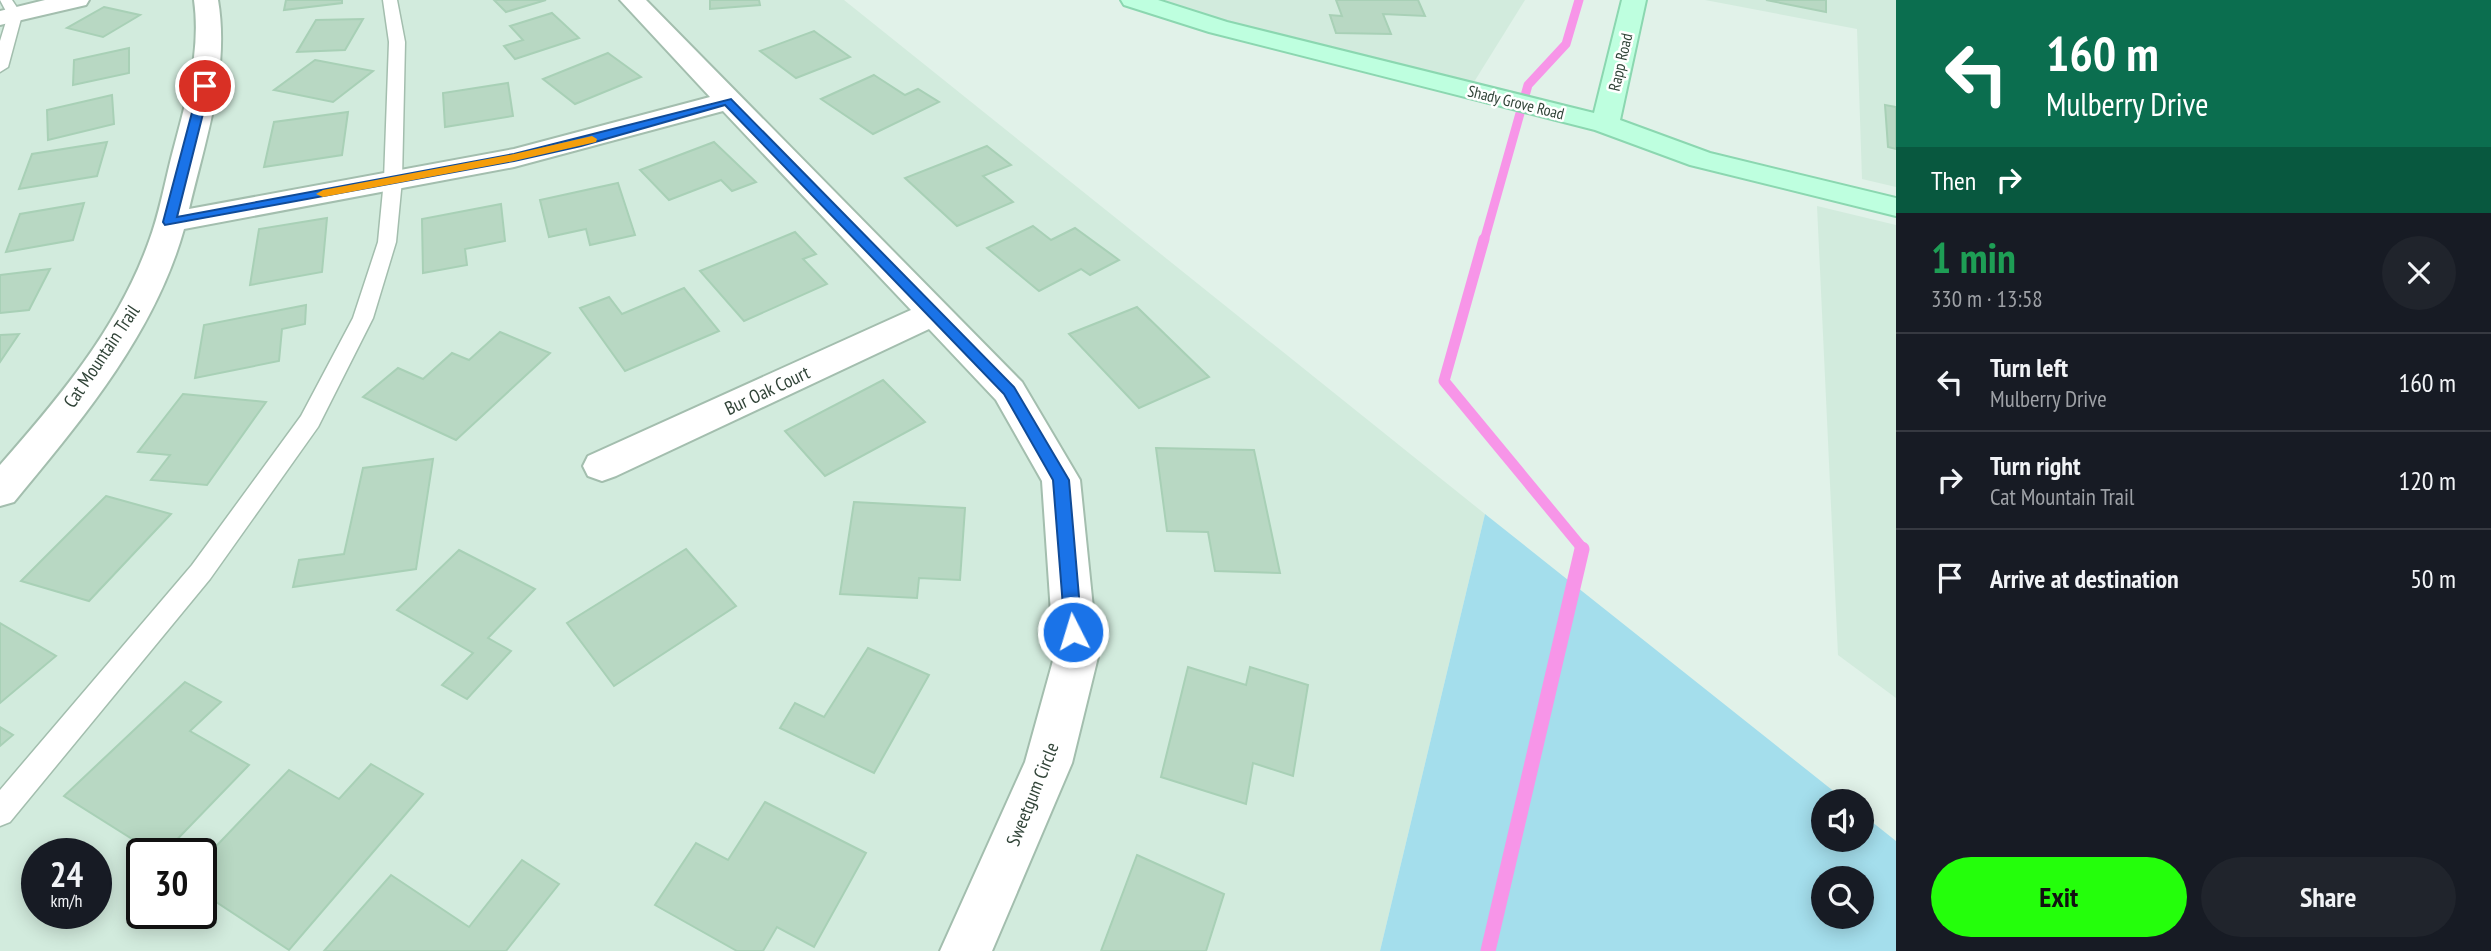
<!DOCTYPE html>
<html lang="en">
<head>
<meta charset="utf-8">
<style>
  :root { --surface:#171b24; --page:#20242c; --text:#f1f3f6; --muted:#9ea1a6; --line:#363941; --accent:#24ff0b }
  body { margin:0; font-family:"PT Sans Narrow",sans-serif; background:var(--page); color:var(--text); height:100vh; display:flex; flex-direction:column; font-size:26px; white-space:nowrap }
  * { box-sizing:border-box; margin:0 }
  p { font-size:23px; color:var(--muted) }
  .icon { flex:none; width:38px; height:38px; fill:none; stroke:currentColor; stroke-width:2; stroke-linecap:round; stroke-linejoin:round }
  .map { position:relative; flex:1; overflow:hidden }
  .drawer { display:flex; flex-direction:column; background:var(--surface); width:595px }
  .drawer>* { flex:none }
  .top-card { background:#0b6e4f; color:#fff; overflow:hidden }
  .buttons { position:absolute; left:1811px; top:789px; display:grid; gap:14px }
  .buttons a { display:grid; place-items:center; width:63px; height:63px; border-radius:50%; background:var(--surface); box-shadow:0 4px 18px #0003; font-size:35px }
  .speed { position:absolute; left:21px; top:838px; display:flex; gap:14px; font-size:35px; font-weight:700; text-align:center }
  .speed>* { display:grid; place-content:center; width:91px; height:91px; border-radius:50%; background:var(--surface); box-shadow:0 4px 18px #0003; line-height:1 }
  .speed small { font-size:18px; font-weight:400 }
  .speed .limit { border:4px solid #111; border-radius:10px; background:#fff; color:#111 }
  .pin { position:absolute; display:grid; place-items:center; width:60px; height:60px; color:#fff; margin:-30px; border:4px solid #fff; border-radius:50%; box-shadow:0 2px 7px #0007 }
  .me { position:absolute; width:77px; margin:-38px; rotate:355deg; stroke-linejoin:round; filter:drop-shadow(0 0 5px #0008) }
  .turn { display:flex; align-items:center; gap:24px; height:147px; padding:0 35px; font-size:32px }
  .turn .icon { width:91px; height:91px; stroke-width:2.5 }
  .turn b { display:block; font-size:49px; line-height:60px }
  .then { display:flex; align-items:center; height:66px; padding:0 35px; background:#0003; gap:14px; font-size:26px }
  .round { display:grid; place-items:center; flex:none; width:74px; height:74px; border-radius:37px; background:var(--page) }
  .summary { display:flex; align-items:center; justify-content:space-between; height:119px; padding:0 35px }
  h1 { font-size:42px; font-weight:700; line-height:52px; color:#1e9e55 }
  .button { display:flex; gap:14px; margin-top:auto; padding:14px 35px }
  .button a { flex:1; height:80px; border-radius:42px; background:var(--accent); color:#111; font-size:28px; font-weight:700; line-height:80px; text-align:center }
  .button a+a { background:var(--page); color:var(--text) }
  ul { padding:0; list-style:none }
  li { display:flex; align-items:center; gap:21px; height:98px; padding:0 35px; border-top:2px solid var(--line) }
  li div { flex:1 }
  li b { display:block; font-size:26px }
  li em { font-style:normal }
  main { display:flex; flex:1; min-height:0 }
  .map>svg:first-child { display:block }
</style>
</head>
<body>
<main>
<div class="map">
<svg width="1896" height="951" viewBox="0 0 1896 951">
  <rect width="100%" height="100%" fill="#e1f2e9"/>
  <g fill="#d2ebdd" fill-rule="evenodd">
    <path d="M 0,0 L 844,0 L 1485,514 L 1380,951 L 0,951 ZM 37,854 L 96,854 L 96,914 L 37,914 ZM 142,854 L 201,854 L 201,914 L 142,914 Z"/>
    <path d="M 1157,0 L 1525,0 L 1474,82 L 1282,38 Z"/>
    <path d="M 1705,0 L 1896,0 L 1896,187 L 1862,179 L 1857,29 Z"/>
    <path d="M 1817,206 L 1896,225 L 1896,698 L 1838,655 Z"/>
  </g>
  <path fill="#a4deec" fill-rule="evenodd" d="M 1485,514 L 1846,801 L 1824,802 L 1824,840 L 1862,840 L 1862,814 L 1896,841 L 1896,951 L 1380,951 ZM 1824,878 L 1862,878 L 1862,917 L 1824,917 Z"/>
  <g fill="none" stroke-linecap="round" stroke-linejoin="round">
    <path stroke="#f795e8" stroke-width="9" d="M 1484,241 L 1528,85 L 1566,44 L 1579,0"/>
    <path stroke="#f795e8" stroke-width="11" d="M 1484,239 L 1444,381 L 1582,548 L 1581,551"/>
    <path stroke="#f795e8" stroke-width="15" d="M 1488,951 L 1582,549"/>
  </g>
  <g fill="#b8d8c3" stroke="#a8d0b6" stroke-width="2">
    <path d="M 286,0 L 342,0 L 342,3 L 284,10 Z"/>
    <path d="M 494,0 L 546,0 L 506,12 Z"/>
    <path d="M 710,0 L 759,0 L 760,5 L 710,9 Z"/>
    <path d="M 1336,0 L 1418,0 L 1425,16 L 1383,14 L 1391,34 L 1336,33 L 1330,15 L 1342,16 Z"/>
    <path d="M 1766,0 L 1826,0 L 1826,12 Z"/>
    <path d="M 104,7 L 140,15 L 103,37 L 67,28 Z"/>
    <path d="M 552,13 L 579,38 L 515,59 L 504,46 L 523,40 L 510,26 Z"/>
    <path d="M 363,19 L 345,50 L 297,52 L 316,20 Z"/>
    <path d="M 814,31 L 850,57 L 796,78 L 760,51 Z"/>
    <path d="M 129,48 L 129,73 L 73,85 L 74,60 Z"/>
    <path d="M 608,53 L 641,77 L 575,104 L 543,79 Z"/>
    <path d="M 315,60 L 373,71 L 333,102 L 274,90 Z"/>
    <path d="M 874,75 L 905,95 L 918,89 L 939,102 L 873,134 L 821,99 Z"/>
    <path d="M 508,83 L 513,116 L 445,127 L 443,93 Z"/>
    <path d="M 112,95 L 114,124 L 48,140 L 47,110 Z"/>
    <path d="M 1885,105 L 1896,107 L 1896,149 L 1888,147 Z"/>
    <path d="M 348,112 L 342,155 L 264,167 L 274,122 Z"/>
    <path d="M 107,142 L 97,176 L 19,189 L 32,154 Z"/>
    <path d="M 714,142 L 756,182 L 732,191 L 721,180 L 669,200 L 640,170 Z"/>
    <path d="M 987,146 L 1011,165 L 983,176 L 1013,202 L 957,226 L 905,178 Z"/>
    <path d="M 618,183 L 635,235 L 590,245 L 586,229 L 549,237 L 540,200 Z"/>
    <path d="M 84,203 L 73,240 L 6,252 L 20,214 Z"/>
    <path d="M 501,204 L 505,241 L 465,249 L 467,265 L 423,273 L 422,219 Z"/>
    <path d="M 327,218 L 322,272 L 250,285 L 259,229 Z"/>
    <path d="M 1033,226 L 1051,240 L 1075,228 L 1119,260 L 1090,275 L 1081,269 L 1039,291 L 987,248 Z"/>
    <path d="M 795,232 L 816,254 L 803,259 L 827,284 L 744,321 L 700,271 Z"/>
    <path d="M 50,269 L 29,310 L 0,313 L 0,275 Z"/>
    <path d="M 684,288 L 719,331 L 625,371 L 580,308 L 609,297 L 622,314 Z"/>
    <path d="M 306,305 L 305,324 L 282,329 L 279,361 L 195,378 L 204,325 Z"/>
    <path d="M 1137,307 L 1209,377 L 1139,408 L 1069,334 Z"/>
    <path d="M 500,332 L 550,353 L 456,440 L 363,397 L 398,368 L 423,379 L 452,353 L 469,360 Z"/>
    <path d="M 19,334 L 0,362 L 0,335 Z"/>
    <path d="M 883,380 L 925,422 L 825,476 L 785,431 Z"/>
    <path d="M 183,394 L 266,402 L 207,485 L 151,480 L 170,455 L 138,452 Z"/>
    <path d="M 1156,448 L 1254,450 L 1280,573 L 1215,571 L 1208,532 L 1167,531 Z"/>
    <path d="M 433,459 L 416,569 L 293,587 L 299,560 L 344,554 L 363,468 Z"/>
    <path d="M 106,496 L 171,514 L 89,601 L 21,581 Z"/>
    <path d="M 854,502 L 965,508 L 960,580 L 919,578 L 917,598 L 840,594 Z"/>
    <path d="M 686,549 L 736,606 L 614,686 L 567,623 Z"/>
    <path d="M 459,550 L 535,589 L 488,638 L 511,651 L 467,699 L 442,685 L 473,653 L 397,610 Z"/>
    <path d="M 0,623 L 56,656 L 0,703 Z"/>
    <path d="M 868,648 L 929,675 L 874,773 L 780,728 L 795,703 L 824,717 Z"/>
    <path d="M 1188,667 L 1246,685 L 1250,667 L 1308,685 L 1293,776 L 1253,763 L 1246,804 L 1161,777 Z"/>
    <path d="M 185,682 L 221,702 L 190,731 L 249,765 L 163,854 L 156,854 L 64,796 Z"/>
    <path d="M 0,727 L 13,735 L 0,746 Z"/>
    <path d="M 371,764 L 423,794 L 289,950 L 201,892 L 201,862 L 289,770 L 339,799 Z"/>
    <path d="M 765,802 L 866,853 L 814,947 L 777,927 L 763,951 L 737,951 L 655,905 L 696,843 L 728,860 Z"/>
    <path d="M 1137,855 L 1224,894 L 1206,951 L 1101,951 Z"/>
    <path d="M 522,860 L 559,884 L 506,951 L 324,951 L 391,875 L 469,927 Z"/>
  </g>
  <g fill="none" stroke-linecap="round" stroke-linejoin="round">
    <g stroke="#a3beae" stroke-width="3">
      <g id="lane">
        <path d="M 0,0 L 12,0 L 22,15 L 8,67 L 0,72 L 0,41 L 8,15 Z"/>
        <path d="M 383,0 L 397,0 L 405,42 L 402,180 L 396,242 L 373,318 L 318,427 L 210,579 L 10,822 L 0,826 L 0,790 L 192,565 L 301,416 L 353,318 L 378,242 L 384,180 L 389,42 Z"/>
      </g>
    </g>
    <g stroke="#a3beae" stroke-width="4">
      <g id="street">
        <path d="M 45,0 L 89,0 L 86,5 L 0,25 L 0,11 Z"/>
        <path d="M 194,0 L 218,0 C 230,70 205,141 189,209 L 514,149 L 710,97 L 620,0 L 646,0 L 1022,382 L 1080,480 L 1098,657 L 1072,763 L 992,951 L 940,951 L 1025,762 L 1054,657 L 1042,481 L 996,400 L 929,329 L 616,476 L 602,481 L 588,476 L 583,466 L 588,456 L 911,310 L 723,111 L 514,167 L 184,229 C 155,333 82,420 14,502 L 0,506 L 0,465 C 59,398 117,329 148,244 C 160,213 165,180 174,147 C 187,98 201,51 194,0 Z"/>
      </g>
    </g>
    <g stroke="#8bd7b0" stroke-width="4">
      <path id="secondary" d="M 1121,0 L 1158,0 L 1227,22 L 1594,113 L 1622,0 L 1646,0 L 1620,120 L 1710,153 L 1896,198 L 1896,216 L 1690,165 L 1595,130 L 1209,32 L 1124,5 Z"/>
    </g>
    <use href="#lane" fill="#fff" fill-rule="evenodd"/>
    <use href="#street" fill="#fff" fill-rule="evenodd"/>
    <use href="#secondary" fill="#beffdf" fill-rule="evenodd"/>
  </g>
  <path fill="#1a73e8" stroke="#114b97" stroke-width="2" d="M 205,82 L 210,86 L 177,217 L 514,154 L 731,99 L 1014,387 L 1069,480 L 1082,632 L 1080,637 L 1073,639 L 1067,637 L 1065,632 L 1053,480 L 1004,394 L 725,105 L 581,146 L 514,161 L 165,225 L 163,222 L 199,86 Z"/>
  <path fill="#f59e0b" d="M 592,136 L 597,139 L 596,142 L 514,161 L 323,197 L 316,194 L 323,190 L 514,154 Z"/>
  <g text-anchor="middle" stroke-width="5" stroke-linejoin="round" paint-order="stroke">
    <g font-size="16" fill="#314438" stroke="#fff">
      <text transform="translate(1620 62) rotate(-77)" y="6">Rapp Road</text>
      <text transform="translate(1516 102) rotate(14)" y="6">Shady Grove Road</text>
    </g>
    <g font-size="19" fill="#314438" stroke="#fff">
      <text transform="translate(101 356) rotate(-56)" y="7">Cat Mountain Trail</text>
      <text transform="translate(767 390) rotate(-25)" y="7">Bur Oak Court</text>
      <text transform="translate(1032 794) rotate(-68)" y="7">Sweetgum Circle</text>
    </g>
  </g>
</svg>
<div class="buttons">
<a><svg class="icon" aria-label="sound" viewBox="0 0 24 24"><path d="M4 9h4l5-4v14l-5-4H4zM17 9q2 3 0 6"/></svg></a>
<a><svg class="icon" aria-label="search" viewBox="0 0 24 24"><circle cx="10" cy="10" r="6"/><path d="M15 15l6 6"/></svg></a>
</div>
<div class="speed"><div>24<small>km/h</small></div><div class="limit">30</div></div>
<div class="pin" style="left:205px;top:86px;background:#d93025"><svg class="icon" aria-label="arrive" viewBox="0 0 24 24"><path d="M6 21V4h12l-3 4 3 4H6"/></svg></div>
<svg class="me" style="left:1073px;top:632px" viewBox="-20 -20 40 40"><circle r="17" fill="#1a73e8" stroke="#fff" stroke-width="3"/><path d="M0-11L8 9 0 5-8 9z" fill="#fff"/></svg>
</div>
<section class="drawer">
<div class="top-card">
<div class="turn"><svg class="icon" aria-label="left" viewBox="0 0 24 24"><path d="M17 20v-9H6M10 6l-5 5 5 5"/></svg><div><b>160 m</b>Mulberry Drive</div></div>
<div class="then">Then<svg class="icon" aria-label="right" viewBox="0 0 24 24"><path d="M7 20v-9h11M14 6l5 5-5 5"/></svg></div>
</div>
<div class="summary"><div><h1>1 min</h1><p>330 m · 13:58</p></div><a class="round"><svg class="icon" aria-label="close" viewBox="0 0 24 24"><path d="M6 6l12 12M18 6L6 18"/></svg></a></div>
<ul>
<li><svg class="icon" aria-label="left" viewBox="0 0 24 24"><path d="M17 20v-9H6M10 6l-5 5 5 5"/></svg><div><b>Turn left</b><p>Mulberry Drive</p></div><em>160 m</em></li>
<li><svg class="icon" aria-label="right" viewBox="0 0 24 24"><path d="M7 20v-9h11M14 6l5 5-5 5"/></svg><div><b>Turn right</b><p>Cat Mountain Trail</p></div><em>120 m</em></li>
<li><svg class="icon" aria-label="arrive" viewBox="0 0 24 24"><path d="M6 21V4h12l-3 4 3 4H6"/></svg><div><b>Arrive at destination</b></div><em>50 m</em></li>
</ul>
<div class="button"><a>Exit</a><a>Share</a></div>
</section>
</main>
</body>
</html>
